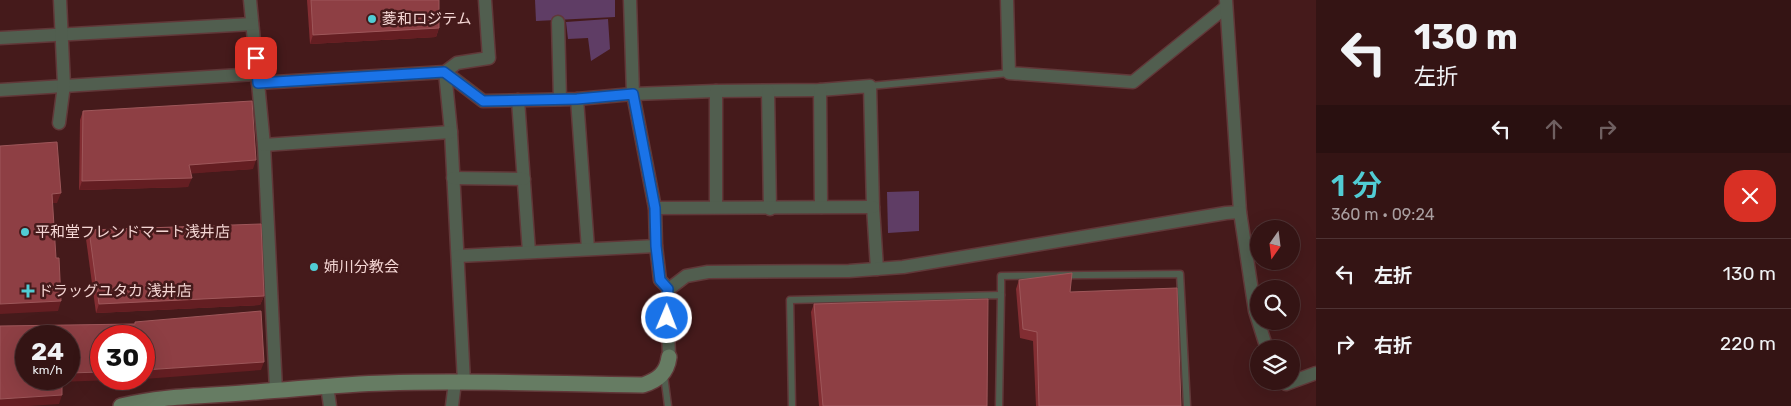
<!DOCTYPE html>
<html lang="ja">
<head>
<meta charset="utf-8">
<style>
  :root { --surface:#341414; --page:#3c1d1d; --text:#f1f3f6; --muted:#a99ea0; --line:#4e3334; --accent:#51ccd4 }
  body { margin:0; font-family:Rubik,"Noto Sans JP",sans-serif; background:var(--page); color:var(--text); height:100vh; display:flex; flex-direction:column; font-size:19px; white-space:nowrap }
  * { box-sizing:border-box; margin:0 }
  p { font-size:16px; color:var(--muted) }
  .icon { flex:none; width:28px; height:28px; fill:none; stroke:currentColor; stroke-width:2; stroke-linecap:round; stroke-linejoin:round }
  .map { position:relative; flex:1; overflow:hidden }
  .sheet { display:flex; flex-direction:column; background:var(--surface); width:475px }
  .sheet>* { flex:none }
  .guide { background:#341414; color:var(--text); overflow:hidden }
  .needle { width:32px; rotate:194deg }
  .fabs { position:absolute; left:1250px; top:220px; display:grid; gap:10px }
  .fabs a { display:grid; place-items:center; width:50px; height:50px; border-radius:50%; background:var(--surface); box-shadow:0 5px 20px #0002,0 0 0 1px var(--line); font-size:25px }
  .speed { position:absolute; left:15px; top:325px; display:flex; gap:10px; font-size:25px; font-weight:700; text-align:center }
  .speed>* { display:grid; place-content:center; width:65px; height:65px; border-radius:50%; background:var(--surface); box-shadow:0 5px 20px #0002,0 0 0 1px var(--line); line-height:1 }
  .speed small { font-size:12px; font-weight:400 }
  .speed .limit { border:8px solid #d22; background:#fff; color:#111 }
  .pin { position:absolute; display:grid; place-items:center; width:42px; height:42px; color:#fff; margin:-21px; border-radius:10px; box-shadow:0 2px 8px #0006 }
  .me { position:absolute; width:55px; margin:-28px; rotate:1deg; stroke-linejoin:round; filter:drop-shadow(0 0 4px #0008) }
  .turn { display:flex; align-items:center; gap:18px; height:105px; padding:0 15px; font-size:22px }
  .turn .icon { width:65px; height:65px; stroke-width:2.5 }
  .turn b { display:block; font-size:35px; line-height:42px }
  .lanes { display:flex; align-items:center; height:48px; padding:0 15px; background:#0003; justify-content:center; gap:25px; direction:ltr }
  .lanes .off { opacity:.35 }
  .round { display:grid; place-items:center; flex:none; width:52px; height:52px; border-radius:20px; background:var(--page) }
  .head { display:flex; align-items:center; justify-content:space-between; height:85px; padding:0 15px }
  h1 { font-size:30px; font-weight:600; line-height:38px; color:var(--accent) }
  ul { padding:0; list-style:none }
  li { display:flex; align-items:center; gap:15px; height:70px; padding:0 15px; border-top:1px solid var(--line) }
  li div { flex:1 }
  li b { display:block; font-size:19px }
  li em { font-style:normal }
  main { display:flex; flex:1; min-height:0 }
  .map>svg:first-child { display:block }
</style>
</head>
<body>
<main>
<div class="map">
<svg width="1316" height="406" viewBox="0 0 1316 406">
  <rect width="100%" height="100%" fill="#451a1b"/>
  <g fill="#5f3d65">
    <path d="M 535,0 L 615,0 L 615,17 L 536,21 Z"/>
    <path d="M 608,19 L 610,49 L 591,61 L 588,38 L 568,39 L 566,22 Z"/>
    <path d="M 919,191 L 919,231 L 888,233 L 887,192 Z"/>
  </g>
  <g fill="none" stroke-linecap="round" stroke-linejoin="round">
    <g stroke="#613839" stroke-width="9">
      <g id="lane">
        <path d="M 870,86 L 1009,73"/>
        <path d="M 1001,295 L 1001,276 L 1180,274 L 1187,406"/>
        <path d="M 664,375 L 668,406"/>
        <path d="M 792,406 L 790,300 L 1001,295 L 999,406"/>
      </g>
    </g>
    <g stroke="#613839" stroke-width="15">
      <g id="street">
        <path d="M 250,0 L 264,145 L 276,390"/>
        <path d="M 630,0 L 633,94 L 655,208 L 656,246 L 660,280 L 669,289"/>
        <path d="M 1007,0 L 1009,73 L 1133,82 L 1226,7"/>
        <path d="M 1226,0 L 1240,212"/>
        <path d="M 558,22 L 560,99"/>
        <path d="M 0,38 L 252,24"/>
        <path d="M 445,72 L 483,101 L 577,99 L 633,94 L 716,91 L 820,90 L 870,86 L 873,207 L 877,269"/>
        <path d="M 445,72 L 451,132 L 464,382"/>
        <path d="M 258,83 L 445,72 L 457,63 L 489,58 L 485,0"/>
        <path d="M 0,90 L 257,74"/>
        <path d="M 820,90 L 821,207"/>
        <path d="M 716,91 L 716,207"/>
        <path d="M 768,91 L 770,209"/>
        <path d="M 577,99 L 588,249"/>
        <path d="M 518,100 L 529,252"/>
        <path d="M 59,123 L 64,85 L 60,0"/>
        <path d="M 264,145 L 451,132"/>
        <path d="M 453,178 L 524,179"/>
        <path d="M 655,208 L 873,207"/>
        <path d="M 458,256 L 656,246"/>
        <path d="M 669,357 L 667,298 L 669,289 L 686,276 L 708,272 L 849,271 L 903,267 L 1226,213 L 1240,212 L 1255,311 L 1267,349"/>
        <path d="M 1283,381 L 1286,384 L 1316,373"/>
        <path d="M 327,386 L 330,406"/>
        <path d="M 452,406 L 455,382"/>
      </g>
    </g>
    <g stroke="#613839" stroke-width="18">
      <path id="secondary" d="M 121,406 C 164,395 212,396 256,392 C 299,389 342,384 385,383 C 471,380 557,384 643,385 C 658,380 667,373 669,357"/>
    </g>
    <use href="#lane" stroke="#515e4f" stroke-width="6"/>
    <use href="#street" stroke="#515e4f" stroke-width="12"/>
    <use href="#secondary" stroke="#667c63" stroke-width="15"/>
  </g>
  <g fill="#822d32">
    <path d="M 307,0 L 439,0 L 439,28 L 436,37 L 310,44 Z"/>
    <path d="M 83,111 L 253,169 L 191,173 L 188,187 L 79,190 L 80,120 Z"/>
    <path d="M 89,230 L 264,296 L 260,305 L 96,313 L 86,239 Z"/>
    <path d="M 1019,280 L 1070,292 L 1181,406 L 1036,406 L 1033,341 L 1020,338 L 1016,289 Z"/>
    <path d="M 814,304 L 987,406 L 819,406 L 811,312 Z"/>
  </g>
  <g fill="#641e22">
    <path d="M 439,28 L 436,37 L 310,44 L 313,35 Z"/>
    <path d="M 256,160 L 253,169 L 186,174 L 189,165 Z"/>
    <path d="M 192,178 L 188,187 L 79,190 L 82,181 Z"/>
    <path d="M 61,193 L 57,203 L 48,203 L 52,194 Z"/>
    <path d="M 264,296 L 260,305 L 96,313 L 99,304 Z"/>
    <path d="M 61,301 L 58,311 L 0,314 L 0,304 Z"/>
    <path d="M 264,362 L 261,370 L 144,379 L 144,370 Z"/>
    <path d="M 101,372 L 101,379 L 142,379 L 58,382 L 59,379 L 69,379 L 69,373 Z"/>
    <path d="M 62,395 L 59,404 L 29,406 L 0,406 L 0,399 Z"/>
  </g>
  <g fill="#8e3f44" stroke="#9e575a">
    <path d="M 311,0 L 439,0 L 439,28 L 313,35 Z"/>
    <path d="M 252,101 L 256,160 L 189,165 L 192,178 L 82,181 L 83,111 Z"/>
    <path d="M 57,142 L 61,193 L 52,194 L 56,258 L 59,258 L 61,301 L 0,304 L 0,146 Z"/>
    <path d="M 261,224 L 264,296 L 99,304 L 89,230 Z"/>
    <path d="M 1072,273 L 1070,292 L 1177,288 L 1181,406 L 1039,406 L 1037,332 L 1023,329 L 1019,280 Z"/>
    <path d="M 988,299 L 987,406 L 823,406 L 814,304 Z"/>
    <path d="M 261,311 L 264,362 L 144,370 L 144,336 L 101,336 L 101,372 L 69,373 L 69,336 L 26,336 L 26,379 L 62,379 L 62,395 L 0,399 L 0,326 L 135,324 L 135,322 Z"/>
  </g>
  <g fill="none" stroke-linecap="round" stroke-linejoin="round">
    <g stroke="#114b97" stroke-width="12">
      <path id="route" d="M 256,58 L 258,83 L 444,72 L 483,101 L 577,99 L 633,94 L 655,208 L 656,246 L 660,280 L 668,289 L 667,298 L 667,318"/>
    </g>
    <use href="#route" stroke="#1a73e8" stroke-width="9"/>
  </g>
  <g fill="#51ccd4" stroke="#451a1b" stroke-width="2">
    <circle cx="372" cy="19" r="5"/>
    <circle cx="25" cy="232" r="5"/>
    <circle cx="314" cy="267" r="5"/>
    <path d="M25.5 283.5h5v5h5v5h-5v5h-5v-5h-5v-5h5z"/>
  </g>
  <g text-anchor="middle" stroke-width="5" stroke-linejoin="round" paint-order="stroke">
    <g font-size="15" fill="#f4d6d4" stroke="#451a1b" text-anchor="start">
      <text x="382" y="24">菱和ロジテム</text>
      <text x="35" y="237">平和堂フレンドマート浅井店</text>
      <text x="324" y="272">姉川分教会</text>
      <text x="38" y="296">ドラッグユタカ 浅井店</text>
    </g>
  </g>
</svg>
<div class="fabs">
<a><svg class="needle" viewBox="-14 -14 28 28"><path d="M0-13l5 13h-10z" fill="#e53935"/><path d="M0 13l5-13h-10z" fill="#a99ea0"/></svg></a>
<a><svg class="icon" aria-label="search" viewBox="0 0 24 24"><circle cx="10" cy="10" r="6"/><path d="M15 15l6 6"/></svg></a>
<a><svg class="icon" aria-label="layers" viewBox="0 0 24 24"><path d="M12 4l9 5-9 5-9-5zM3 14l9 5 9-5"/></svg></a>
</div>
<div class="speed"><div>24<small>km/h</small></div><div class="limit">30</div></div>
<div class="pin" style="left:256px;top:58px;background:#d93025"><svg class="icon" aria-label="arrive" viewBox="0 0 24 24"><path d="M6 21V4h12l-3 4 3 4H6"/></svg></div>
<svg class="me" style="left:667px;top:318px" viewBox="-20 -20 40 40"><circle r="17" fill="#1a73e8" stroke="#fff" stroke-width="3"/><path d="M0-11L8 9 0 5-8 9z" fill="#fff"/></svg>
</div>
<section class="sheet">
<div class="guide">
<div class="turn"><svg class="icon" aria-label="left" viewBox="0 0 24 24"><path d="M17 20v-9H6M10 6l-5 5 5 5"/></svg><div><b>130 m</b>左折</div></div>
<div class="lanes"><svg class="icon" aria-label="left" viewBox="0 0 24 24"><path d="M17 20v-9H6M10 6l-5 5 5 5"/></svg><svg class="icon off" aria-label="ahead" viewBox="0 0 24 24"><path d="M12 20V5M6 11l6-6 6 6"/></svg><svg class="icon off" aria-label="right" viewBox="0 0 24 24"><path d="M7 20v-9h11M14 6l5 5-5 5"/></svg></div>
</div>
<div class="head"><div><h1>1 分</h1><p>360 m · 09:24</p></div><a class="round" style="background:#d93025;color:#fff"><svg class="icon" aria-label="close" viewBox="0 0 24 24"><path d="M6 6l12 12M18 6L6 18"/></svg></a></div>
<ul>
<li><svg class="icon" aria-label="left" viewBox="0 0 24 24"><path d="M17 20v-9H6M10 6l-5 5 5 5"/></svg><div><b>左折</b></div><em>130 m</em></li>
<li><svg class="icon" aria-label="right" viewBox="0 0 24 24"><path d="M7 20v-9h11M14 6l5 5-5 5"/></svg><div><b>右折</b></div><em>220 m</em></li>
</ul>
</section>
</main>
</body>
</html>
